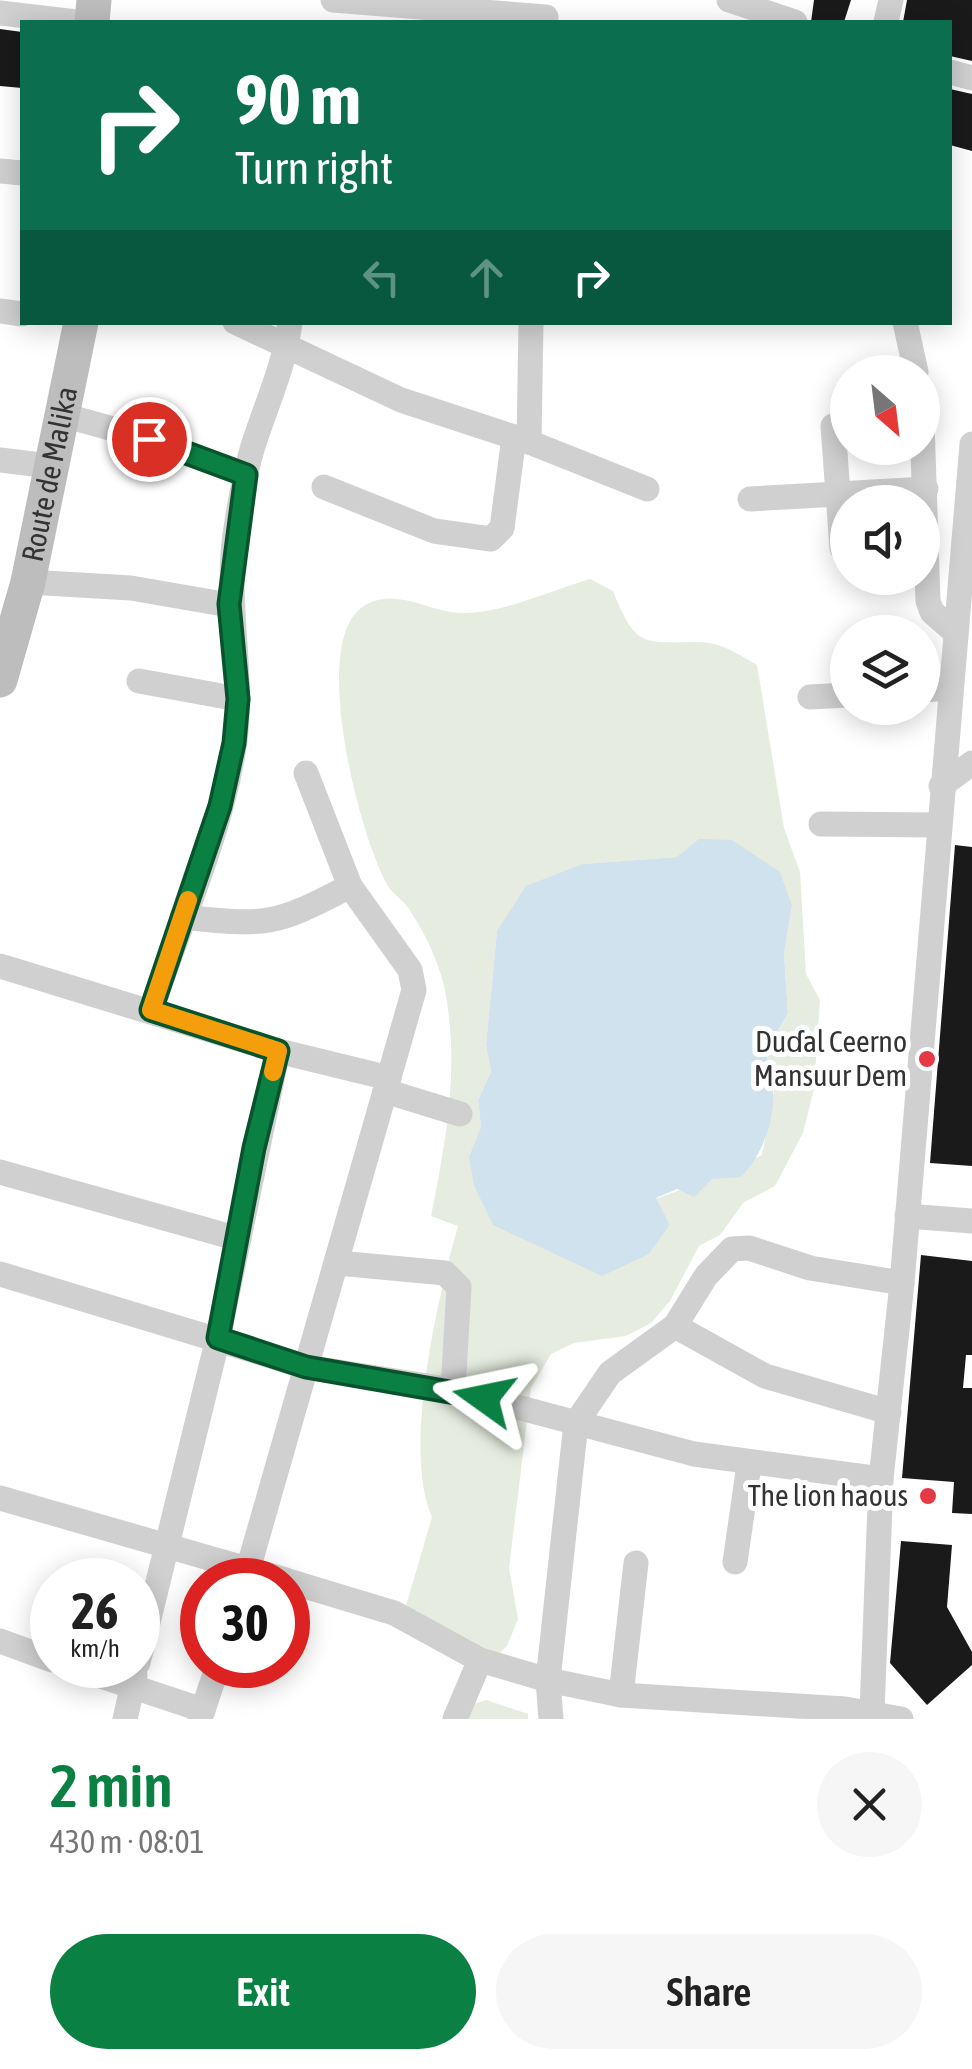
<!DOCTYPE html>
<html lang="en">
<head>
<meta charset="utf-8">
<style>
  :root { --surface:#fff; --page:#f6f6f6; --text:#222; --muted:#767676; --accent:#0b8043 }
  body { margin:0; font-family:"Asap Condensed",sans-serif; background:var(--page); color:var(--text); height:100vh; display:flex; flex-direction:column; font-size:38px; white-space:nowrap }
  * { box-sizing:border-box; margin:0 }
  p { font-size:32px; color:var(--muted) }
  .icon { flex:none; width:55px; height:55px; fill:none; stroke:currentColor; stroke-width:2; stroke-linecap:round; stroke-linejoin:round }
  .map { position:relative; height:1719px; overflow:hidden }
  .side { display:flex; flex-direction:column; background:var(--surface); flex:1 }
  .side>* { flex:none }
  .hud { position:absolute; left:20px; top:20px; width:932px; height:305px; border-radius:0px; box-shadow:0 5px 25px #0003; background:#0b6e4f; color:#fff; overflow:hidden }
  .needle { width:65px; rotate:152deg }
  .fabs { position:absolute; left:830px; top:355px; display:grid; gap:20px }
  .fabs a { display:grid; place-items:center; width:110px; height:110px; border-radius:50%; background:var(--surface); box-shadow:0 5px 25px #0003; font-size:50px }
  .speed { position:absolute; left:30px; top:1558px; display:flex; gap:20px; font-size:50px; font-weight:700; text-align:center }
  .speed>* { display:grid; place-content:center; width:130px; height:130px; border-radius:50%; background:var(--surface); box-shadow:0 5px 25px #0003; line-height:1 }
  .speed small { font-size:25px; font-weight:400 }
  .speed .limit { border:15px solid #d22; background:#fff; color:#111 }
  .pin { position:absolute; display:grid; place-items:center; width:85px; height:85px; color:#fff; margin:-42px; border:5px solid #fff; border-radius:50%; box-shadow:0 2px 10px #0007 }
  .me { position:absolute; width:110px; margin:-55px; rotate:282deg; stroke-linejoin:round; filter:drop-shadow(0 0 8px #0008) }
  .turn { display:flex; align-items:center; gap:35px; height:210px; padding:0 50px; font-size:45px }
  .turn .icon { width:130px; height:130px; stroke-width:2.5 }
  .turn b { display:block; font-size:70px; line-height:85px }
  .lanes { display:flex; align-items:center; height:95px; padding:0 50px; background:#0003; justify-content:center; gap:50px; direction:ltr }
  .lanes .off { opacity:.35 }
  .round { display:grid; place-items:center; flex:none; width:105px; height:105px; border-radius:52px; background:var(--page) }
  .headline { display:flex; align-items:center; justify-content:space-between; height:170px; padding:0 50px }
  h1 { font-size:60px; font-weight:600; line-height:75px; color:var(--accent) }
  .action { display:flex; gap:20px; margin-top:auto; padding:20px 50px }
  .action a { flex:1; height:115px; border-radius:60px; background:var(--accent); color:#fff; font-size:40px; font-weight:600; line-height:115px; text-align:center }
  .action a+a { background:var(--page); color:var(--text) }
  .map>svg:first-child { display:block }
</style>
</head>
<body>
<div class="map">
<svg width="972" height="1719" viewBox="0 0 972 1719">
  <rect width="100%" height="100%" fill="#fff"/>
  <g fill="#e6ecdf" fill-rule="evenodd">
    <path d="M 590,579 L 613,591 C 636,649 643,642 698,642 C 721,642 738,654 757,665 L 784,828 L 800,872 L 806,974 L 820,1000 L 814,1089 L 803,1133 L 775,1186 L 743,1203 L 720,1235 L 699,1246 L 670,1301 L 651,1323 L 626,1336 L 574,1343 L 551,1354 L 531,1388 L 509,1568 L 518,1619 L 507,1646 L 492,1660 L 405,1609 L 432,1517 C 402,1450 438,1297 458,1226 L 431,1216 C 446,1140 460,1069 445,991 C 440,964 424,931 409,909 C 403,900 393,894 388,886 C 360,839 308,640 364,606 C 398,585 431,615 466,613 C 506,612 552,590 590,579 ZM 677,857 L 792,907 L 784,954 L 788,1013 L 765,1053 L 776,1080 L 762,1155 L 712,1179 L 655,1199 L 670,1225 L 649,1254 L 469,1158 L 481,1127 L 478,1100 L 491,1072 L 486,1045 L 497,931 L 583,864 Z"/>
    <path d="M 486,1700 L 528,1714 L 528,1719 L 467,1719 L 473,1704 Z"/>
  </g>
  <path fill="#cfe2ee" d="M 699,839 L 732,840 L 780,872 L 792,906 L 784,954 L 788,1013 L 765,1053 C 782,1095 772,1144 741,1177 L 712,1179 L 694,1197 L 677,1189 L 656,1198 L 670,1225 L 649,1254 L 602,1276 L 493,1225 L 474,1185 L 469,1157 L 481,1127 L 478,1100 L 491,1072 L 486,1045 L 497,931 L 526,886 L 583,864 L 677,857 Z"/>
  <g fill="#1a1a1a">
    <path d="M 814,0 L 851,0 L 844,22 L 811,22 Z"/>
    <path d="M 907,0 L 972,0 L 972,61 L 950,56 L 950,22 L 903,22 Z"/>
    <path d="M 0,29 L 22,32 L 22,88 L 0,86 Z"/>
    <path d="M 950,89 L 972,94 L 972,151 L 950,145 Z"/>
    <path d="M 955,845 L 972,847 L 972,1166 L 930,1163 Z"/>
    <path d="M 921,1255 L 972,1261 L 972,1355 L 966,1355 L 963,1388 L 972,1388 L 972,1514 L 952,1513 L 954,1482 L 902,1478 Z"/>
    <path d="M 901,1541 L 952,1545 L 947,1607 L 972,1652 L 972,1665 L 927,1705 L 890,1663 Z"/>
  </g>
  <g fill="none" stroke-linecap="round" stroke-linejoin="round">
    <g stroke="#d0d0d0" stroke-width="25">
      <path d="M 333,0 L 546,17"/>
      <path d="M 729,0 L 795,22"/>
      <path d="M 0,13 L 76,22"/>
      <path d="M 886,22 L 891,0"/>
      <path d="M 950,72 L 972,78"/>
      <path d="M 0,171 L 22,173"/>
      <path d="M 0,311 L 22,314"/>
      <path d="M 235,322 L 401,400 L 529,442 L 647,489"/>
      <path d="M 905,322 L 916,372"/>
      <path d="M 63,415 L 149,439 L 246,475"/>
      <path d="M 922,421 L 928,601 L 932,612 L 956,633"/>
      <path d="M 833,426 L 842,548"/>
      <path d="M 529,442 L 531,322"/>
      <path d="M 0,460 L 33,464"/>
      <path d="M 324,487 L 434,531 L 491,539 L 502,528 L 514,437"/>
      <path d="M 750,499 L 926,489"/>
      <path d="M 28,582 L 131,588 L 229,605"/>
      <path d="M 139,681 L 238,699"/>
      <path d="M 922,690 L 951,688"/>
      <path d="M 810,697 L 848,695"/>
      <path d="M 941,786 L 972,763"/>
      <path d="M 821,824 L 938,825"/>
      <path d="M 182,917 C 267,926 274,926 350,886"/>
      <path d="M 0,966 L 278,1051 L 389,1078"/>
      <path d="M 151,1010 C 180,923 222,832 235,741 C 244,670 224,600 236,528 C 240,501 245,473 253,446 C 266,405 285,365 290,322"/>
      <path d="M 385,1091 L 460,1114"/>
      <path d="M 0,1172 L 239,1239"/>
      <path d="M 907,1216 L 972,1221"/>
      <path d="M 338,1263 L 445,1273 L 459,1287 L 453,1390"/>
      <path d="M 0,1274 L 307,1367 L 453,1390 L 694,1454 L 881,1479"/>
      <path d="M 675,1326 L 765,1376 L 889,1412"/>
      <path d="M 0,1498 L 286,1580"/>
      <path d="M 735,1562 L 749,1465"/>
      <path d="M 245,1580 L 414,990 L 410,970 L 350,886 L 306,773"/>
      <path d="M 288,1581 L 394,1613 L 480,1660 L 548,1680 L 621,1695 L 845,1709 L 901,1719"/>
      <path d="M 0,1641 L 52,1660"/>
      <path d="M 138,1663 L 218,1338 L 278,1051"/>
      <path d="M 67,1665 L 203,1710"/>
      <path d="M 621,1695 L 636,1563"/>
      <path d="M 872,1712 L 881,1479 L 902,1283 L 972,444"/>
      <path d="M 125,1719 L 135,1675"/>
      <path d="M 200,1719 L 218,1665"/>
      <path d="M 455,1719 L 480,1660"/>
      <path d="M 551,1719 L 548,1680 L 576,1423 L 610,1373 L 675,1326 L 706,1276 L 732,1249 L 749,1248 L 810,1268 L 902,1283"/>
    </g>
    <g stroke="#bdbdbd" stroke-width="35">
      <path d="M 92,22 L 94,0"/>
      <path id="s1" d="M 0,680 L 28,582 L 81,322"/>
    </g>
  </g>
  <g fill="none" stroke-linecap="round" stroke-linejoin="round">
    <g stroke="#07532c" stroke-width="25">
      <path id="route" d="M 149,439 L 246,475 L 229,604 L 238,699 L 234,743 L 220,806 L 151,1010 L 278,1051 L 254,1148 L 218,1338 L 306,1367 L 484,1398"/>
    </g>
    <use href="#route" stroke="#0b8043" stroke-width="18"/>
    <path stroke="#f59e0b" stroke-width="18" d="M 188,900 L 151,1010 L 278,1051 L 273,1072"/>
  </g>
  <g fill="#e63946" stroke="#fff" stroke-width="4">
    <circle cx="927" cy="1059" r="10"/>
    <circle cx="928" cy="1496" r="10"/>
  </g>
  <g text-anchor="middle" stroke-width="10" stroke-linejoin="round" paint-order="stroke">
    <g font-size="30" fill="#333" stroke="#fff">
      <text dy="10" stroke="none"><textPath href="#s1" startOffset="212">Route de Malika</textPath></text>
    </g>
    <g font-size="30" fill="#333" stroke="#fff" text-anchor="end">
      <text x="907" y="1052">Duɗal Ceerno<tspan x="907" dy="34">Mansuur Dem</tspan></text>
      <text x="908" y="1506">The lion haous</text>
    </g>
  </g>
</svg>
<div class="fabs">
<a><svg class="needle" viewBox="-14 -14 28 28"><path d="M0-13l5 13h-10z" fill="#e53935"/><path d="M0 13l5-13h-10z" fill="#767676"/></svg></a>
<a><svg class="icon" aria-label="sound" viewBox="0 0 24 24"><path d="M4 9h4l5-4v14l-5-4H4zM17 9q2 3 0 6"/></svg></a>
<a><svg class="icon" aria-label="layers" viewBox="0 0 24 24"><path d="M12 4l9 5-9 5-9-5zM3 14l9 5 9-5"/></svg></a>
</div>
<div class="speed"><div>26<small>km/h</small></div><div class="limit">30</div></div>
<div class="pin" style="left:149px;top:439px;background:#d93025"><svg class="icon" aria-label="arrive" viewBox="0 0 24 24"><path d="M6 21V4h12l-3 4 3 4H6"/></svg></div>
<svg class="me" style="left:484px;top:1398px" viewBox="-20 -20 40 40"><path d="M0-17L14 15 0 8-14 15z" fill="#0b8043" stroke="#fff" stroke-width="4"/></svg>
<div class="hud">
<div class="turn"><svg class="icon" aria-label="right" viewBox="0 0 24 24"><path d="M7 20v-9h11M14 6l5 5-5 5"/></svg><div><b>90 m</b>Turn right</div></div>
<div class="lanes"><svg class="icon off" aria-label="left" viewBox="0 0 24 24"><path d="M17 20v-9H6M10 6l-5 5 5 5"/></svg><svg class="icon off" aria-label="ahead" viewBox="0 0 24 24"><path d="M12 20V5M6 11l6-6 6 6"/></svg><svg class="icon" aria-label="right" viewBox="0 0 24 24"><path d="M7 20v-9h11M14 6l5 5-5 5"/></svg></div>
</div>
</div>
<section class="side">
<div class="headline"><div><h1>2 min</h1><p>430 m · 08:01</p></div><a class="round"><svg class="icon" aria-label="close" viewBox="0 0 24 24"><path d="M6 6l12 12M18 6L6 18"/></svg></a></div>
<div class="action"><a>Exit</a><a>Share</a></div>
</section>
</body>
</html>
